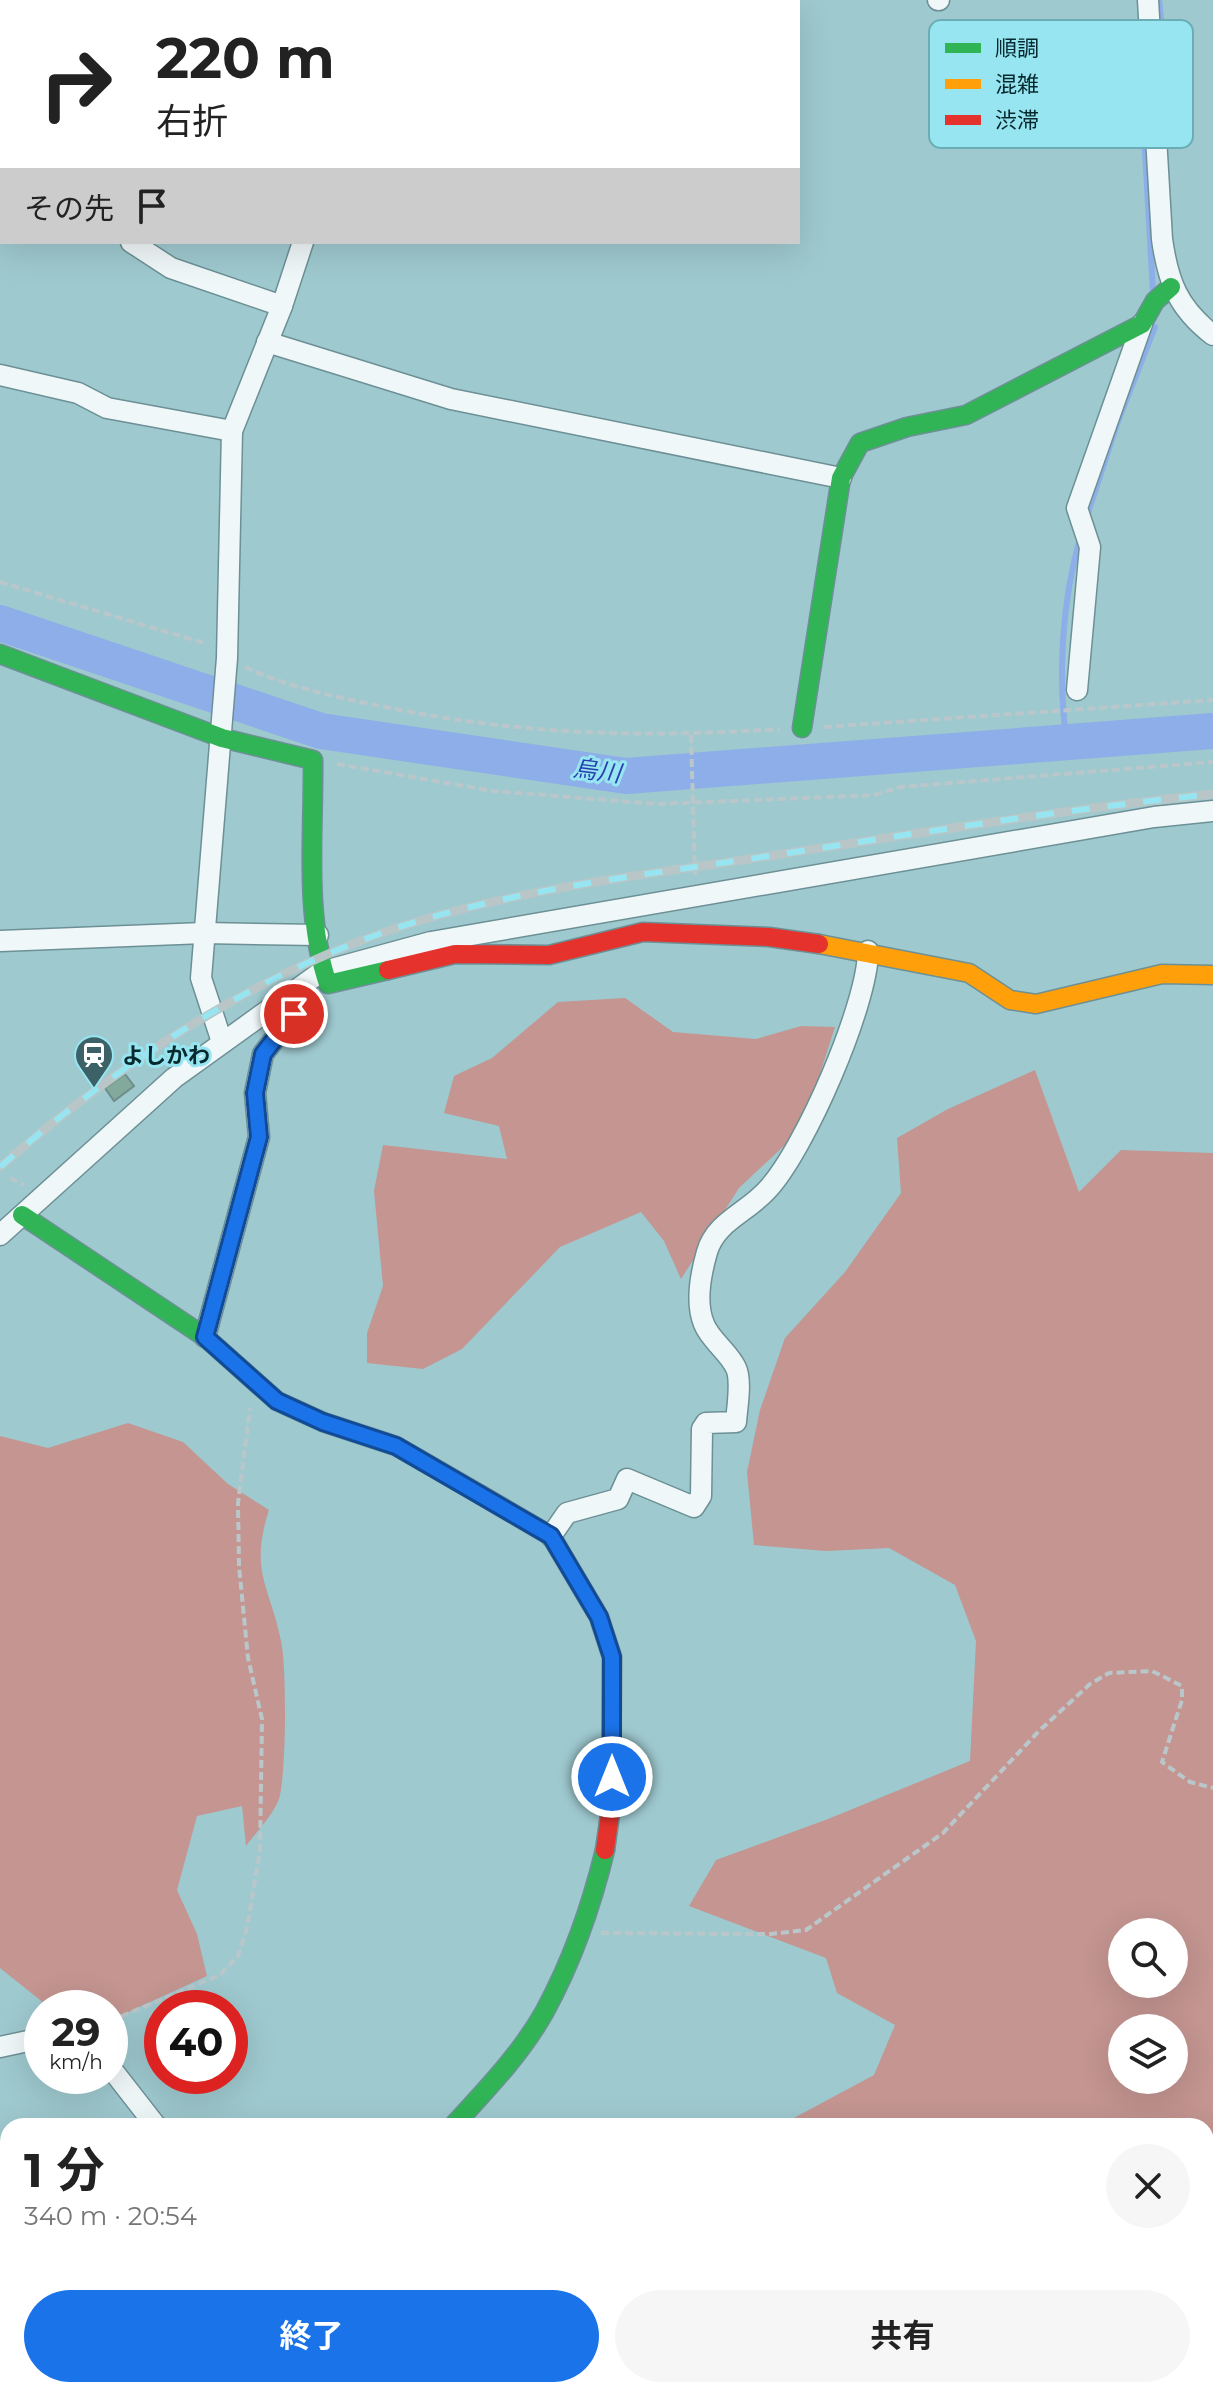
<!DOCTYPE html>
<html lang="ja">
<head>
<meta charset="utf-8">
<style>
  :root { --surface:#fff; --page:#f6f6f6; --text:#222; --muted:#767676; --accent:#1a73e8 }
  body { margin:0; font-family:Montserrat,"Noto Sans JP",sans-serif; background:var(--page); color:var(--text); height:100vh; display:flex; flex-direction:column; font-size:30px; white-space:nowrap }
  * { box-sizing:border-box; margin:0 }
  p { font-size:26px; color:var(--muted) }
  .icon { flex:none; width:44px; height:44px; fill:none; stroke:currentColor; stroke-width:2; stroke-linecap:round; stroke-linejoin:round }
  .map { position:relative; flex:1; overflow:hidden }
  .drawer { position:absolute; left:0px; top:2118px; width:1214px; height:280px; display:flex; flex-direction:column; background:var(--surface); border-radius:24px 24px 0 0; box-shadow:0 8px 32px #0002 }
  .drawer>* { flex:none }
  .guide { position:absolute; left:0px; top:0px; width:800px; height:244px; box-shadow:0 8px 32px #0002; background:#fff; color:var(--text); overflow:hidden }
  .controls { position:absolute; left:1108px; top:1918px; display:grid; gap:16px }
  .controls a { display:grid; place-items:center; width:80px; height:80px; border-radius:50%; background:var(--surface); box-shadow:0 8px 32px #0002; font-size:40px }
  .speed { position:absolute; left:24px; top:1990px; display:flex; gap:16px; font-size:40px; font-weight:700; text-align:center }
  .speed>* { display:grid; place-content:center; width:104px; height:104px; border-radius:50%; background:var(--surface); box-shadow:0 8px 32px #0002; line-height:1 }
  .speed small { font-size:20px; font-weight:400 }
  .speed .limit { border:12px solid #d22; background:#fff; color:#111 }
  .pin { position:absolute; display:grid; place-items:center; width:68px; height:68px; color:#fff; margin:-34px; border:4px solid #fff; border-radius:50%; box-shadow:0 2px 8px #0007 }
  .me { position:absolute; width:88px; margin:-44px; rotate:0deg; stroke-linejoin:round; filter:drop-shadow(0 0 6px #0008) }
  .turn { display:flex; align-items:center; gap:28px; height:168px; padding:0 24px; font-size:36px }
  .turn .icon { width:104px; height:104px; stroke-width:2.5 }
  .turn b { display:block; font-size:56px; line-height:68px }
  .then { display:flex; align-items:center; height:76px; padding:0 24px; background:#0003; gap:16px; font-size:30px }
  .round { display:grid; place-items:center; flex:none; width:84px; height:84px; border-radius:42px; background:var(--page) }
  .overview { display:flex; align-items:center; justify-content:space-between; height:136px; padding:0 24px }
  h1 { font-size:48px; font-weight:700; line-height:60px }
  .button { display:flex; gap:16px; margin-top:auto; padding:16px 24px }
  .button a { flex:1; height:92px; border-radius:48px; background:var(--accent); color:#fff; font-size:32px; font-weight:700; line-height:92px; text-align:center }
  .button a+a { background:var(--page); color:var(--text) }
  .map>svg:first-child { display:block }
</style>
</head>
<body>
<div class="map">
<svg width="1213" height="2398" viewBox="0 0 1213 2398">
  <rect width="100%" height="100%" fill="#9ec9cf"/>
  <g fill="#c49591" fill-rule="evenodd">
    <path d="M 625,998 L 673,1032 L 756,1039 L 801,1026 L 835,1027 L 817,1083 L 787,1143 L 739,1188 L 681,1279 L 664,1241 L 641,1212 L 560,1247 L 462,1349 L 423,1369 L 367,1363 L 367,1333 L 383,1286 L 374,1191 L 383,1145 L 507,1159 L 499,1126 L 444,1113 L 454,1076 L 492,1058 L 558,1002 Z"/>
    <path d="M 1035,1070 L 1079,1192 L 1121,1150 L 1213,1153 L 1213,2244 L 1209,2246 L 1206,2263 L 1206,2126 L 779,2126 L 874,2075 L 895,2025 L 837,1993 L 826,1958 L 689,1906 L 716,1860 L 828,1819 L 970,1761 L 976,1641 L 955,1585 L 889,1548 L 826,1551 L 754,1545 L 747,1472 L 760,1410 L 785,1338 L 845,1272 L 901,1193 L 897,1138 L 948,1109 ZM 1122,1932 L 1174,1932 L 1174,1984 L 1122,1984 ZM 1122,2028 L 1174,2028 L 1174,2080 L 1122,2080 Z"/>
    <path d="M 128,1423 L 183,1442 L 228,1484 L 269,1510 C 249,1572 270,1586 281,1641 C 287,1668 286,1768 280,1795 C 277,1811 256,1832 246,1846 L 242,1806 L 197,1816 L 177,1890 L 197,1934 L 207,1976 L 124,2014 L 110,2016 L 110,2008 L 50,2008 L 0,1968 L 0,1436 L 48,1448 Z"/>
    <path d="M 238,2390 L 586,2390 L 582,2398 L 242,2398 Z"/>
  </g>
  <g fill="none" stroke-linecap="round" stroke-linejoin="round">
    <g stroke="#8daee8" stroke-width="6">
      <path d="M 1159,0 L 1168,86 L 1159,91"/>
      <path d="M 1149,96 L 1142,99 L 1153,292"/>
      <path d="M 1087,516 L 1117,424 L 1155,327"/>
      <path d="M 1067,744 C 1057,678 1062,602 1080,538"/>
    </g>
    <path stroke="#8daee8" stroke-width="36" d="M 0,623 L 321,731 L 626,776 L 1213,731"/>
  </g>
  <path fill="#81a99c" stroke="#718d89" stroke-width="2" d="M 125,1074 L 134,1086 L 114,1101 L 105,1088 Z"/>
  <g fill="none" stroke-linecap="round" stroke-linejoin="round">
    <g stroke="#6c9095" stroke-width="23">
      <g id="street">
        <path d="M 938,0 L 939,0"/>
        <path d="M 1148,0 L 1162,239 C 1168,282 1178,308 1213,335"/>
        <path d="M 395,2 L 395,0"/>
        <path d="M 0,193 L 2,193"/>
        <path d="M 131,242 L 171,268 L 282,306"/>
        <path d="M 267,342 L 451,399 L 841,478"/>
        <path d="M 0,375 L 78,393 L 107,408 L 232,431"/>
        <path d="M 1077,690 L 1090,547 L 1077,508 L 1142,324"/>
        <path d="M 0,941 L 204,933 L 318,935"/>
        <path d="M 222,1042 L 201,978 L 227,658 L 232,431 L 282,306 L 303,242"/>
        <path d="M 0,1235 L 174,1078 L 321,972 L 431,942 L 1154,817 L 1213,811"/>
        <path d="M 205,1337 L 259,1137 L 255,1093 L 263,1054 L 294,1014 L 292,992"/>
        <path d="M 551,1536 L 567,1513 L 618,1499 L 627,1479 L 694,1507 L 701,1496 L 702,1429 L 706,1423 L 736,1422 C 737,1407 742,1381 736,1368 C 729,1352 710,1340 704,1324 C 695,1303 701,1273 707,1252 C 716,1221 747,1213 768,1189 C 805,1149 868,1004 868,951"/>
        <path d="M 0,2047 L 42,2038"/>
        <path d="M 110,2067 L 156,2126"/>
        <path d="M 210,2398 L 212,2390"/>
      </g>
    </g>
    <g stroke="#6c9095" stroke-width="21">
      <g id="fast">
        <path d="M 0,654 L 222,738 L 313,760 C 314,833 304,914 328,984 L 388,970"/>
        <path d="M 802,728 L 841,478 L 860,443 L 907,427 L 966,415 L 1142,324 L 1155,301 L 1171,287"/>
        <path d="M 22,1215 L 205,1337 L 277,1401 L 323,1422 L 396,1446 L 481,1495"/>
        <path d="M 453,2126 C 486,2090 521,2054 545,2011 C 572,1961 592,1904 605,1850"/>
      </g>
    </g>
    <g stroke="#6c9095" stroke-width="21">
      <path id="slow" d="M 819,944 L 969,973 L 1010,1000 L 1036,1004 L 1162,974 L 1213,975"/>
    </g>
    <g stroke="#6c9095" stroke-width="21">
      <g id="jam">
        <path d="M 388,970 L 455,954 L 549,955 L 643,932 L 769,937 L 819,944"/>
        <path d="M 481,1495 L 551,1536 L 599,1617 L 612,1657 L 611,1807 L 605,1850"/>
      </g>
    </g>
    <g stroke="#bac7ca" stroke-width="4" stroke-dasharray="8 4" stroke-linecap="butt">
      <path d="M 0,582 L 207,644"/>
      <path d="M 245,667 C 290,688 337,697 385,707 C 523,735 640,738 780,729"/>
      <path d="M 824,727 L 1213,700"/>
      <path d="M 691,735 L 695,876"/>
      <path d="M 337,764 L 493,791 L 657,804 L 874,795 L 901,787 L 1213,762"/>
      <path d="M 10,1178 L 24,1185"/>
      <path d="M 601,1933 L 771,1934 L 806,1930 L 943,1833 L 1039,1731 L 1090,1684 L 1109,1673 L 1152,1671 L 1182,1686 L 1182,1700 L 1162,1762 L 1190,1782 L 1213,1788"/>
      <path d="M 110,2021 L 220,1975 L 238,1956 L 247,1928 L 260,1850 L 262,1719 L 248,1658 L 239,1566 L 238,1503 L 250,1408"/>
    </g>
    <use href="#street" stroke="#f0f7f8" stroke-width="20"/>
    <use href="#fast" stroke="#30b455" stroke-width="18"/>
    <use href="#slow" stroke="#ff9f0a" stroke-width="18"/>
    <use href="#jam" stroke="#e5322d" stroke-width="18"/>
    <g stroke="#b8c6c7" stroke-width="9">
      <path id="rail" d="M 0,1167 C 132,1052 284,954 455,911 C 562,883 673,871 782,854 C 925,832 1068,809 1213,794"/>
    </g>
    <use href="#rail" stroke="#96e5f1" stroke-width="6" stroke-dasharray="18" stroke-linecap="butt"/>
  </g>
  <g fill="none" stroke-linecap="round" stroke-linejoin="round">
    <g stroke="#114b97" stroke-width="20">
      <path id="route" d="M 294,1014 L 263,1054 L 255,1093 L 259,1137 L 205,1337 L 277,1401 L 323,1422 L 396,1446 L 551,1536 L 599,1617 L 612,1657 L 612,1777"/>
    </g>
    <use href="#route" stroke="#1a73e8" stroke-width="14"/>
  </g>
  <defs>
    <g id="station-pin" transform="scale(2)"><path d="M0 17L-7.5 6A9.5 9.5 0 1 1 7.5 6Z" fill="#3c6166" stroke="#96e5f1"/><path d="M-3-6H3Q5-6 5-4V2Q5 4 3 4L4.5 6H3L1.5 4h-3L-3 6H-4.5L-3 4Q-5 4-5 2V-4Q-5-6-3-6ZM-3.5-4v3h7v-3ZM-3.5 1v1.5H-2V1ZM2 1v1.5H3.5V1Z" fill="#fff"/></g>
  </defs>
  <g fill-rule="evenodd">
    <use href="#station-pin" x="94" y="1055"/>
  </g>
  <g text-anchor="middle" stroke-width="6" stroke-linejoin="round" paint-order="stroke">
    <g font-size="22" font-weight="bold" fill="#07292e" stroke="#96e5f1" text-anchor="start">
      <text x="122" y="1063">よしかわ</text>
    </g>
    <g font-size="24" font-style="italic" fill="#283fb0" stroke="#96e5f1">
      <text transform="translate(597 771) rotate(7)" y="8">烏川</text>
    </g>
  </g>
  <rect x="929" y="20" width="264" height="128" rx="12" fill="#96e5f1" stroke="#6badb6" stroke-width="2"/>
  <rect x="945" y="43" width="36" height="10" fill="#30b455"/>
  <rect x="945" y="79" width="36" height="10" fill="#ff9f0a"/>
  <rect x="945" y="115" width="36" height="10" fill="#e5322d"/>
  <g font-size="22" fill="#07292e">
    <text x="995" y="56">順調</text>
    <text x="995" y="92">混雑</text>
    <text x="995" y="128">渋滞</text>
  </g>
</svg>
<div class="controls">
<a><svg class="icon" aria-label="search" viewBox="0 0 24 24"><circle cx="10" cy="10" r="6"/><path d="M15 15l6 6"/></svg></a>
<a><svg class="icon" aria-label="layers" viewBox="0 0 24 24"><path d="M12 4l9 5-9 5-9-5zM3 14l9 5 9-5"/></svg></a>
</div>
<div class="speed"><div>29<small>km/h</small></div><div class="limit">40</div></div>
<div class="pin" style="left:294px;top:1014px;background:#d93025"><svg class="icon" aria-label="arrive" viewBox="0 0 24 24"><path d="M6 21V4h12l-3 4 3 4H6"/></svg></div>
<svg class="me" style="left:612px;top:1777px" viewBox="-20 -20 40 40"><circle r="17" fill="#1a73e8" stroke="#fff" stroke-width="3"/><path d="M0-11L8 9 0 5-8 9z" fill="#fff"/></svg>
<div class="guide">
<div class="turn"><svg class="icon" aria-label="right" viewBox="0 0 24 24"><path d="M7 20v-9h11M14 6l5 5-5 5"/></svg><div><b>220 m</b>右折</div></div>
<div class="then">その先<svg class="icon" aria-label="arrive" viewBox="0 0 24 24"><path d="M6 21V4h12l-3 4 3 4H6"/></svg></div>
</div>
<section class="drawer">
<div class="overview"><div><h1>1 分</h1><p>340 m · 20:54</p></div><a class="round"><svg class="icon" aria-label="close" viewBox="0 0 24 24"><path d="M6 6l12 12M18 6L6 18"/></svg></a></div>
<div class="button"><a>終了</a><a>共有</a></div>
</section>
</div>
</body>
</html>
